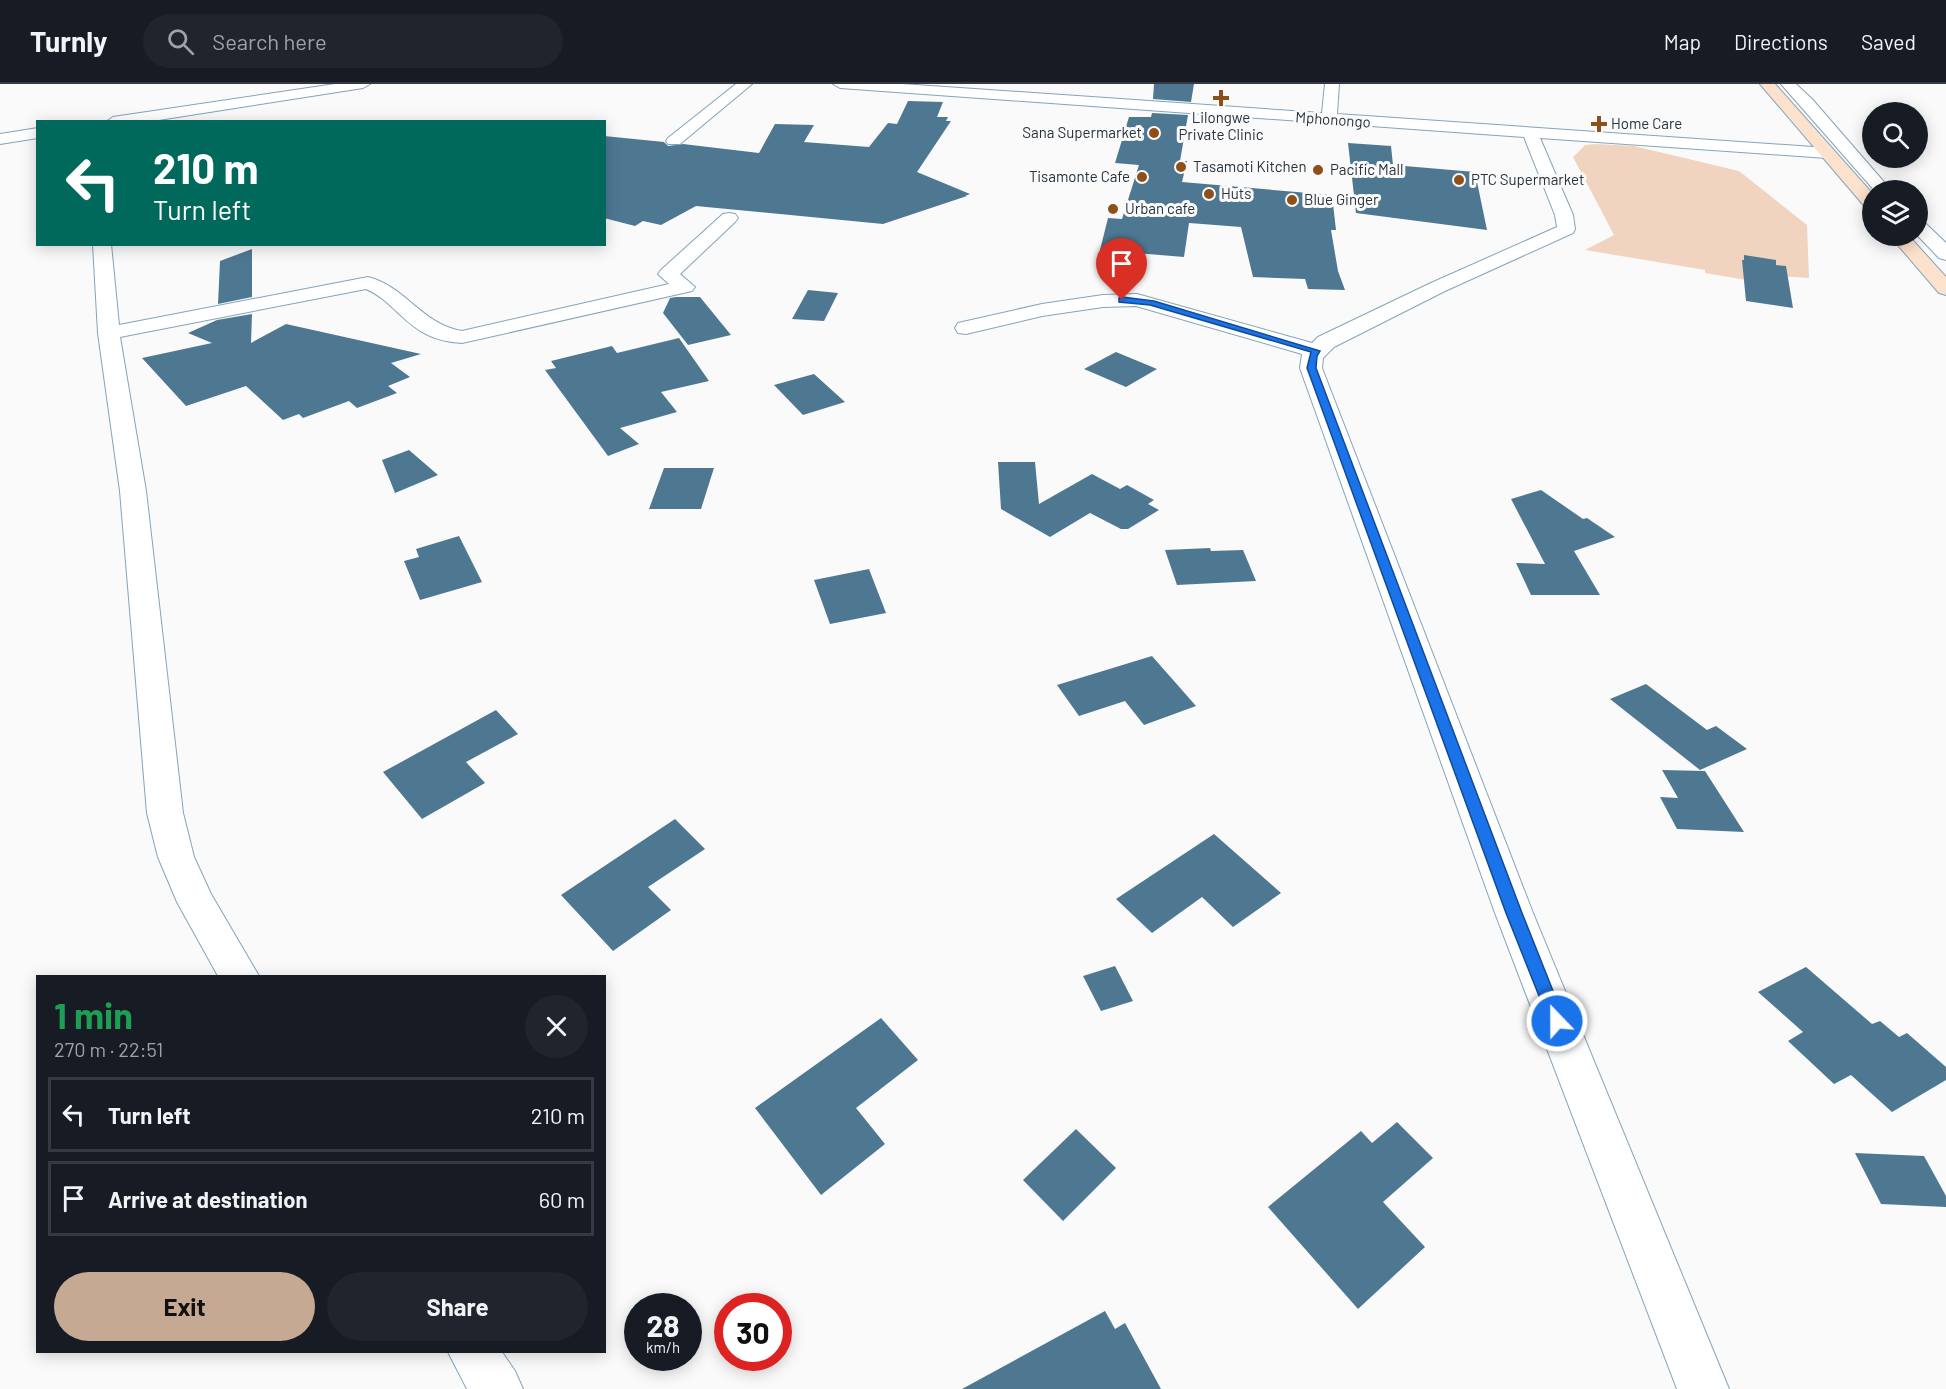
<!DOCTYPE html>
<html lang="en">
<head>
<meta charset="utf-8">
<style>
  :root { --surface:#171b24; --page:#20242c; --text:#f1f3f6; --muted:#9ea1a6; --line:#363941; --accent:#c5a992 }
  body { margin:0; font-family:Barlow,sans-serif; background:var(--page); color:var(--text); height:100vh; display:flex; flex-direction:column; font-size:22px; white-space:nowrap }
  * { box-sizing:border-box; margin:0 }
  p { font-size:20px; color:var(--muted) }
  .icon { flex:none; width:33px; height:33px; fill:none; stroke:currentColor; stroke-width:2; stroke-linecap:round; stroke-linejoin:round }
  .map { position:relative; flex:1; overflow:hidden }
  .drawer { position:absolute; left:36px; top:891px; width:570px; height:378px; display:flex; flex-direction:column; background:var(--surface); border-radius:0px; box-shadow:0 3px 15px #0003 }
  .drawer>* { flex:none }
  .guide { position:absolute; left:36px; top:36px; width:570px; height:126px; border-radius:0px; box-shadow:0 3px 15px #0003; background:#00695c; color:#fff; overflow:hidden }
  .fabs { position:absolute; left:1862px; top:18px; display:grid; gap:12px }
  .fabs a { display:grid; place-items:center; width:66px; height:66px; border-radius:50%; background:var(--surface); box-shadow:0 3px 15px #0003; font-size:30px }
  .speed { position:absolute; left:624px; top:1209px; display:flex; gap:12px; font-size:30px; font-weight:700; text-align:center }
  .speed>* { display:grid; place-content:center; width:78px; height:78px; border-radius:50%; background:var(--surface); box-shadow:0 3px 15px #0003; line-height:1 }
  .speed small { font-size:15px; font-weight:400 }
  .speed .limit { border:9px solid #d22; background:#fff; color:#111 }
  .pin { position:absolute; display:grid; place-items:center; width:51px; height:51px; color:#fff; margin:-62px -26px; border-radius:50% 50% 50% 0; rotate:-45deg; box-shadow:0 0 6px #0007 }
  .pin .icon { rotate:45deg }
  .me { position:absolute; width:66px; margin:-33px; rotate:338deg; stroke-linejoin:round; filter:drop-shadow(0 0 4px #0008) }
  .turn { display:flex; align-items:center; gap:21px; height:126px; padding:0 18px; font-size:27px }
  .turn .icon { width:78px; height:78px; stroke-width:2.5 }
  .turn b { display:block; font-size:42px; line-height:51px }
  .round { display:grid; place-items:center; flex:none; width:63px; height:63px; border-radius:32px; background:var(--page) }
  .overview { display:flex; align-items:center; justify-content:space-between; height:102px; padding:0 18px }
  h1 { font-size:36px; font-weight:700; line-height:45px; color:#1e9e55 }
  .cta { display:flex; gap:12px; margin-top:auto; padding:12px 18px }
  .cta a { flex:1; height:69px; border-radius:36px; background:var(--accent); color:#111; font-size:24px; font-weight:700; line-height:69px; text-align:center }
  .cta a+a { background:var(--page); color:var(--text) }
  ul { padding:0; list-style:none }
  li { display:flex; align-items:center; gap:18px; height:75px; margin:0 12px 9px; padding:0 6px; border:3px solid var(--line); border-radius:0px }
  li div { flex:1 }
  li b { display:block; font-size:22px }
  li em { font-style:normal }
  header { display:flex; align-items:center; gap:36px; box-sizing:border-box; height:84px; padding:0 30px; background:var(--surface); border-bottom:2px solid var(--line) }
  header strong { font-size:28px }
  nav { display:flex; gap:33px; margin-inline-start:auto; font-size:21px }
  .search { width:420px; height:54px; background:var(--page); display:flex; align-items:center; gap:15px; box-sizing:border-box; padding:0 21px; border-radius:33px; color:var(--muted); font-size:22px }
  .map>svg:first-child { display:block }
</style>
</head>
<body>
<header>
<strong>Turnly</strong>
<div class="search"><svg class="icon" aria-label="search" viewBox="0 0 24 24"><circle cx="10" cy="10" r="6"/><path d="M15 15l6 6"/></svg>Search here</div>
<nav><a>Map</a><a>Directions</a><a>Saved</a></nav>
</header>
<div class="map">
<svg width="1946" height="1305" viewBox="0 0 1946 1305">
  <rect width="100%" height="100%" fill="#fafafa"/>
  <path fill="#f1d4c0" d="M 1595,60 L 1634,62 L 1739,87 L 1807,141 L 1809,194 L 1776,192 L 1776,201 L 1705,189 L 1705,186 L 1585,166 L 1614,151 L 1573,73 L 1585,61 Z"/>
  <g fill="#4e7892">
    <path d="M 1154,0 L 1194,0 L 1191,18 L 1153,15 Z"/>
    <path d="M 908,17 L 943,18 L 937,33 L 948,33 L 946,37 L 951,37 L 917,88 L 970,110 L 965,112 L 967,112 L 883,140 L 696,122 L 661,141 L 643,137 L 635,142 L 604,134 L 604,52 L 664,58 L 668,62 L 683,60 L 759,69 L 775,40 L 814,41 L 804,58 L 869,63 L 888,39 L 897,40 Z"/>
    <path d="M 1152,29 L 1188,31 L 1180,77 L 1187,77 L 1182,98 L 1332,111 L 1336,146 L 1331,146 L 1338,187 L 1345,206 L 1308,205 L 1305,195 L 1253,193 L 1241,143 L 1189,139 L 1184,173 L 1100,166 L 1108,134 L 1122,135 L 1139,81 L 1115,79 L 1129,33 L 1151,33 Z"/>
    <path d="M 1348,59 L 1391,62 L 1393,81 L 1475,88 L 1487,146 L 1356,129 Z"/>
    <path d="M 252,165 L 252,213 L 218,220 L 220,177 Z"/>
    <path d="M 1744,171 L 1776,176 L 1776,181 L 1786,182 L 1793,224 L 1746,217 L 1742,176 L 1744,176 Z"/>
    <path d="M 808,206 L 838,209 L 824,237 L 792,235 Z"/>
    <path d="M 676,213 L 700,213 L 731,251 L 688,261 L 663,229 L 670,214 Z"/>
    <path d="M 252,230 L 251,259 L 286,240 L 421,270 L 391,279 L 410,293 L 388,302 L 397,309 L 357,324 L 349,317 L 303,334 L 299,330 L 283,336 L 246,302 L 186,322 L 142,274 L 212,259 L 188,249 L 217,236 Z"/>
    <path d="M 679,254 L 709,297 L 661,308 L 677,328 L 620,344 L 639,360 L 608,372 L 545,286 L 556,284 L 551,277 L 612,262 L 617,269 Z"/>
    <path d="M 1116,268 L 1157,285 L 1126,303 L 1084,285 Z"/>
    <path d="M 814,290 L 845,318 L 803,331 L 774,301 Z"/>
    <path d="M 409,366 L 438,391 L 395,409 L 382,376 Z"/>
    <path d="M 998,378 L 1035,378 L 1039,420 L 1092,390 L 1120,405 L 1127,401 L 1154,416 L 1148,420 L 1159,426 L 1128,445 L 1121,445 L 1090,429 L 1050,453 L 1001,425 Z"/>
    <path d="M 664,384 L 714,384 L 701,425 L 649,425 Z"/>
    <path d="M 1541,406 L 1583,435 L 1587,434 L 1615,453 L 1574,467 L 1600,511 L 1531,511 L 1516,479 L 1545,480 L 1511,415 Z"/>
    <path d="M 459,452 L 482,498 L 420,516 L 404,477 L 419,473 L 416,465 Z"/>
    <path d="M 1210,464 L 1211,467 L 1243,466 L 1256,497 L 1177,501 L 1165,466 Z"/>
    <path d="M 869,485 L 886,529 L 830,540 L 814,496 Z"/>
    <path d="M 1152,572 L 1196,622 L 1144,641 L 1125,617 L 1079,632 L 1057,601 Z"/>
    <path d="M 1646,600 L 1707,646 L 1716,642 L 1747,665 L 1700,686 L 1610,615 Z"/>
    <path d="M 496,626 L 518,650 L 466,678 L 485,699 L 422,735 L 383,688 Z"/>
    <path d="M 1662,686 L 1705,687 L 1744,748 L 1677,745 L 1660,713 L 1678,714 Z"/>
    <path d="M 675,735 L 705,765 L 648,803 L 671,826 L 613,867 L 561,811 Z"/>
    <path d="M 1214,750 L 1281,809 L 1233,843 L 1202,813 L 1152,849 L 1116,815 Z"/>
    <path d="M 1115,882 L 1133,917 L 1101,927 L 1083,892 Z"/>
    <path d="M 1806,883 L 1872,940 L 1880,937 L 1899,953 L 1907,949 L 1946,983 L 1946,996 L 1892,1028 L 1851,991 L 1834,1000 L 1788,957 L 1803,948 L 1758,908 Z"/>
    <path d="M 881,934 L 918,976 L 856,1024 L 885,1060 L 821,1111 L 755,1024 Z"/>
    <path d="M 1397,1038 L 1433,1074 L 1383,1118 L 1425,1163 L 1358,1225 L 1268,1123 L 1361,1047 L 1372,1059 Z"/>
    <path d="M 1076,1045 L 1116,1084 L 1063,1137 L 1023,1096 Z"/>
    <path d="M 1855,1069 L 1924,1072 L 1946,1112 L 1946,1123 L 1881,1120 Z"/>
    <path d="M 1105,1227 L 1115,1245 L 1125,1239 L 1161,1305 L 962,1305 Z"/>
  </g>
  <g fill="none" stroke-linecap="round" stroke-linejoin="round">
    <g stroke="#84a4b9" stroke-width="2">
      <g id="minor">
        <path d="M 335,0 L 370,0 L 363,4 L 146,38 L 106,38 L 113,33 Z"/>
        <path d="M 736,0 L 752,0 L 680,60 L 668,60 L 666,57 L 668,54 Z"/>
        <path d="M 833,0 L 902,0 L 1322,29 L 1325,0 L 1339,0 L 1337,30 L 1827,64 L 1835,69 L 1827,74 L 1540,54 L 1573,131 L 1575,145 L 1573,149 L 1445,207 L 1334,263 L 1323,274 L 1322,284 L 1533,829 L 1729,1305 L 1677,1305 L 1495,829 L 1300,284 L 1302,270 L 1136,222 L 1103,223 L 1042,232 L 966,250 L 958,249 L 955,244 L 958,239 L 1042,220 L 1103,211 L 1137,210 L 1312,259 L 1318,253 L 1431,199 L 1557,143 L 1555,131 L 1524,53 L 840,4 Z"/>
        <path d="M 1781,0 L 1796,0 L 1812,15 L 1891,106 L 1874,106 Z"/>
        <path d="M 38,44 L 38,54 L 0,60 L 0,50 Z"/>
        <path d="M 729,129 L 735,130 L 738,134 L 735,138 L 680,190 L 695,203 L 692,207 L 462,259 C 449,258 437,256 426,250 C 403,239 390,215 366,205 L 120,253 L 146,407 L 183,729 L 194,773 L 211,810 L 259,892 L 218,892 L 177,818 L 158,773 L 147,729 L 120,407 L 98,249 L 93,160 L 111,160 L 119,241 L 368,193 C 405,202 423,241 462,247 L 669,200 L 658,190 L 661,186 L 723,130 Z"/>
        <path d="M 1917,135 L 1923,137 L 1946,159 L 1946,176 L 1939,174 L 1917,151 Z"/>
        <path d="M 448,1268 L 502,1268 L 515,1287 L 523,1305 L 467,1305 Z"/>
      </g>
    </g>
    <g stroke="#84a4b9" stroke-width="2">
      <g id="secondary">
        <path d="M 1760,0 L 1775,0 L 1872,109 L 1872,125 L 1866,124 Z"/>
        <path d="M 1890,152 L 1909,152 L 1946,193 L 1946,211 L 1939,209 Z"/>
      </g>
    </g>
    <use href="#minor" fill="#fff" fill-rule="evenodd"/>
    <use href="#secondary" fill="#fce1cd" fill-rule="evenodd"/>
  </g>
  <path fill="#1a73e8" stroke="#114b97" stroke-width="1.5" d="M 1122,213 L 1154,217 L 1320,267 L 1317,272 L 1316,284 L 1522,829 L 1565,937 L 1563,942 L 1557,945 L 1551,942 L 1506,829 L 1307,284 L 1311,268 L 1150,221 L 1119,218 L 1119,214 Z"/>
  <g fill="#8f4f18" stroke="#fafafa" stroke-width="2">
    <path d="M1218 5h6v6h6v6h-6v6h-6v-6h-6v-6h6z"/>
    <path d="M1596 31h6v6h6v6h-6v6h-6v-6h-6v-6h6z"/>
    <circle cx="1154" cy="49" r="6"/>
    <circle cx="1181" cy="83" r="6"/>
    <circle cx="1318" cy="86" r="6"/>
    <circle cx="1142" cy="93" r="6"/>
    <circle cx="1459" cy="96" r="6"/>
    <circle cx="1209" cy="110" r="6"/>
    <circle cx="1292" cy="116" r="6"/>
    <circle cx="1113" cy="125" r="6"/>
  </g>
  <g text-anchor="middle" stroke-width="6" stroke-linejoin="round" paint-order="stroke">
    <g font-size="15" fill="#26333c" stroke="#fafafa" text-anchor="start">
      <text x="1221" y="39" text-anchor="middle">Lilongwe<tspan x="1221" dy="17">Private Clinic</tspan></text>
      <text x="1611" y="45">Home Care</text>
      <text x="1142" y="54" text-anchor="end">Sana Supermarket</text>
      <text x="1193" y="88">Tasamoti Kitchen</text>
      <text x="1330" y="91">Pacific Mall</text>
      <text x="1130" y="98" text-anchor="end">Tisamonte Cafe</text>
      <text x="1471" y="101">PTC Supermarket</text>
      <text x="1221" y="115">Huts</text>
      <text x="1304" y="121">Blue Ginger</text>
      <text x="1125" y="130">Urban cafe</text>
    </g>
    <g font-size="15" fill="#26333c" stroke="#fafafa">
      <text transform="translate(1333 36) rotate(4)" y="5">Mphonongo</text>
    </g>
  </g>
</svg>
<div class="fabs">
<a><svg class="icon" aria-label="search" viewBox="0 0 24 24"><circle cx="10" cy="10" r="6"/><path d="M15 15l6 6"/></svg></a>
<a><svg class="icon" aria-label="layers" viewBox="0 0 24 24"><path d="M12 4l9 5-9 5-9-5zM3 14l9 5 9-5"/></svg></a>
</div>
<div class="speed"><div>28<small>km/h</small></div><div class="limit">30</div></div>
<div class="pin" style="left:1122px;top:216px;background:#d93025"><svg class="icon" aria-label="arrive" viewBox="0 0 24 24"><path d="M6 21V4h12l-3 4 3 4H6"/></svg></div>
<svg class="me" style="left:1557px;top:937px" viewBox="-20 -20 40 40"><circle r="17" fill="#1a73e8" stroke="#fff" stroke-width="3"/><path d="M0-11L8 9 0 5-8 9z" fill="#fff"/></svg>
<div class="guide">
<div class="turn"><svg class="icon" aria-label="left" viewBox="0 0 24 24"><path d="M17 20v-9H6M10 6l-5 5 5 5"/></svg><div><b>210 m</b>Turn left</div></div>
</div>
<section class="drawer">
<div class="overview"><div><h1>1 min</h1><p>270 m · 22:51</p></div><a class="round"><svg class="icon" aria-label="close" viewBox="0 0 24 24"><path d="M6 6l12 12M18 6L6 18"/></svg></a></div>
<ul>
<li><svg class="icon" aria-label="left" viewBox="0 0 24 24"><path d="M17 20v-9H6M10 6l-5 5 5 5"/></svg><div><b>Turn left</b></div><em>210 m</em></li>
<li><svg class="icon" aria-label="arrive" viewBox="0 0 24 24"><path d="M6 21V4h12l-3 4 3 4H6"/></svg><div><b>Arrive at destination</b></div><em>60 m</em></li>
</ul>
<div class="cta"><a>Exit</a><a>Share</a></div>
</section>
</div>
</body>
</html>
